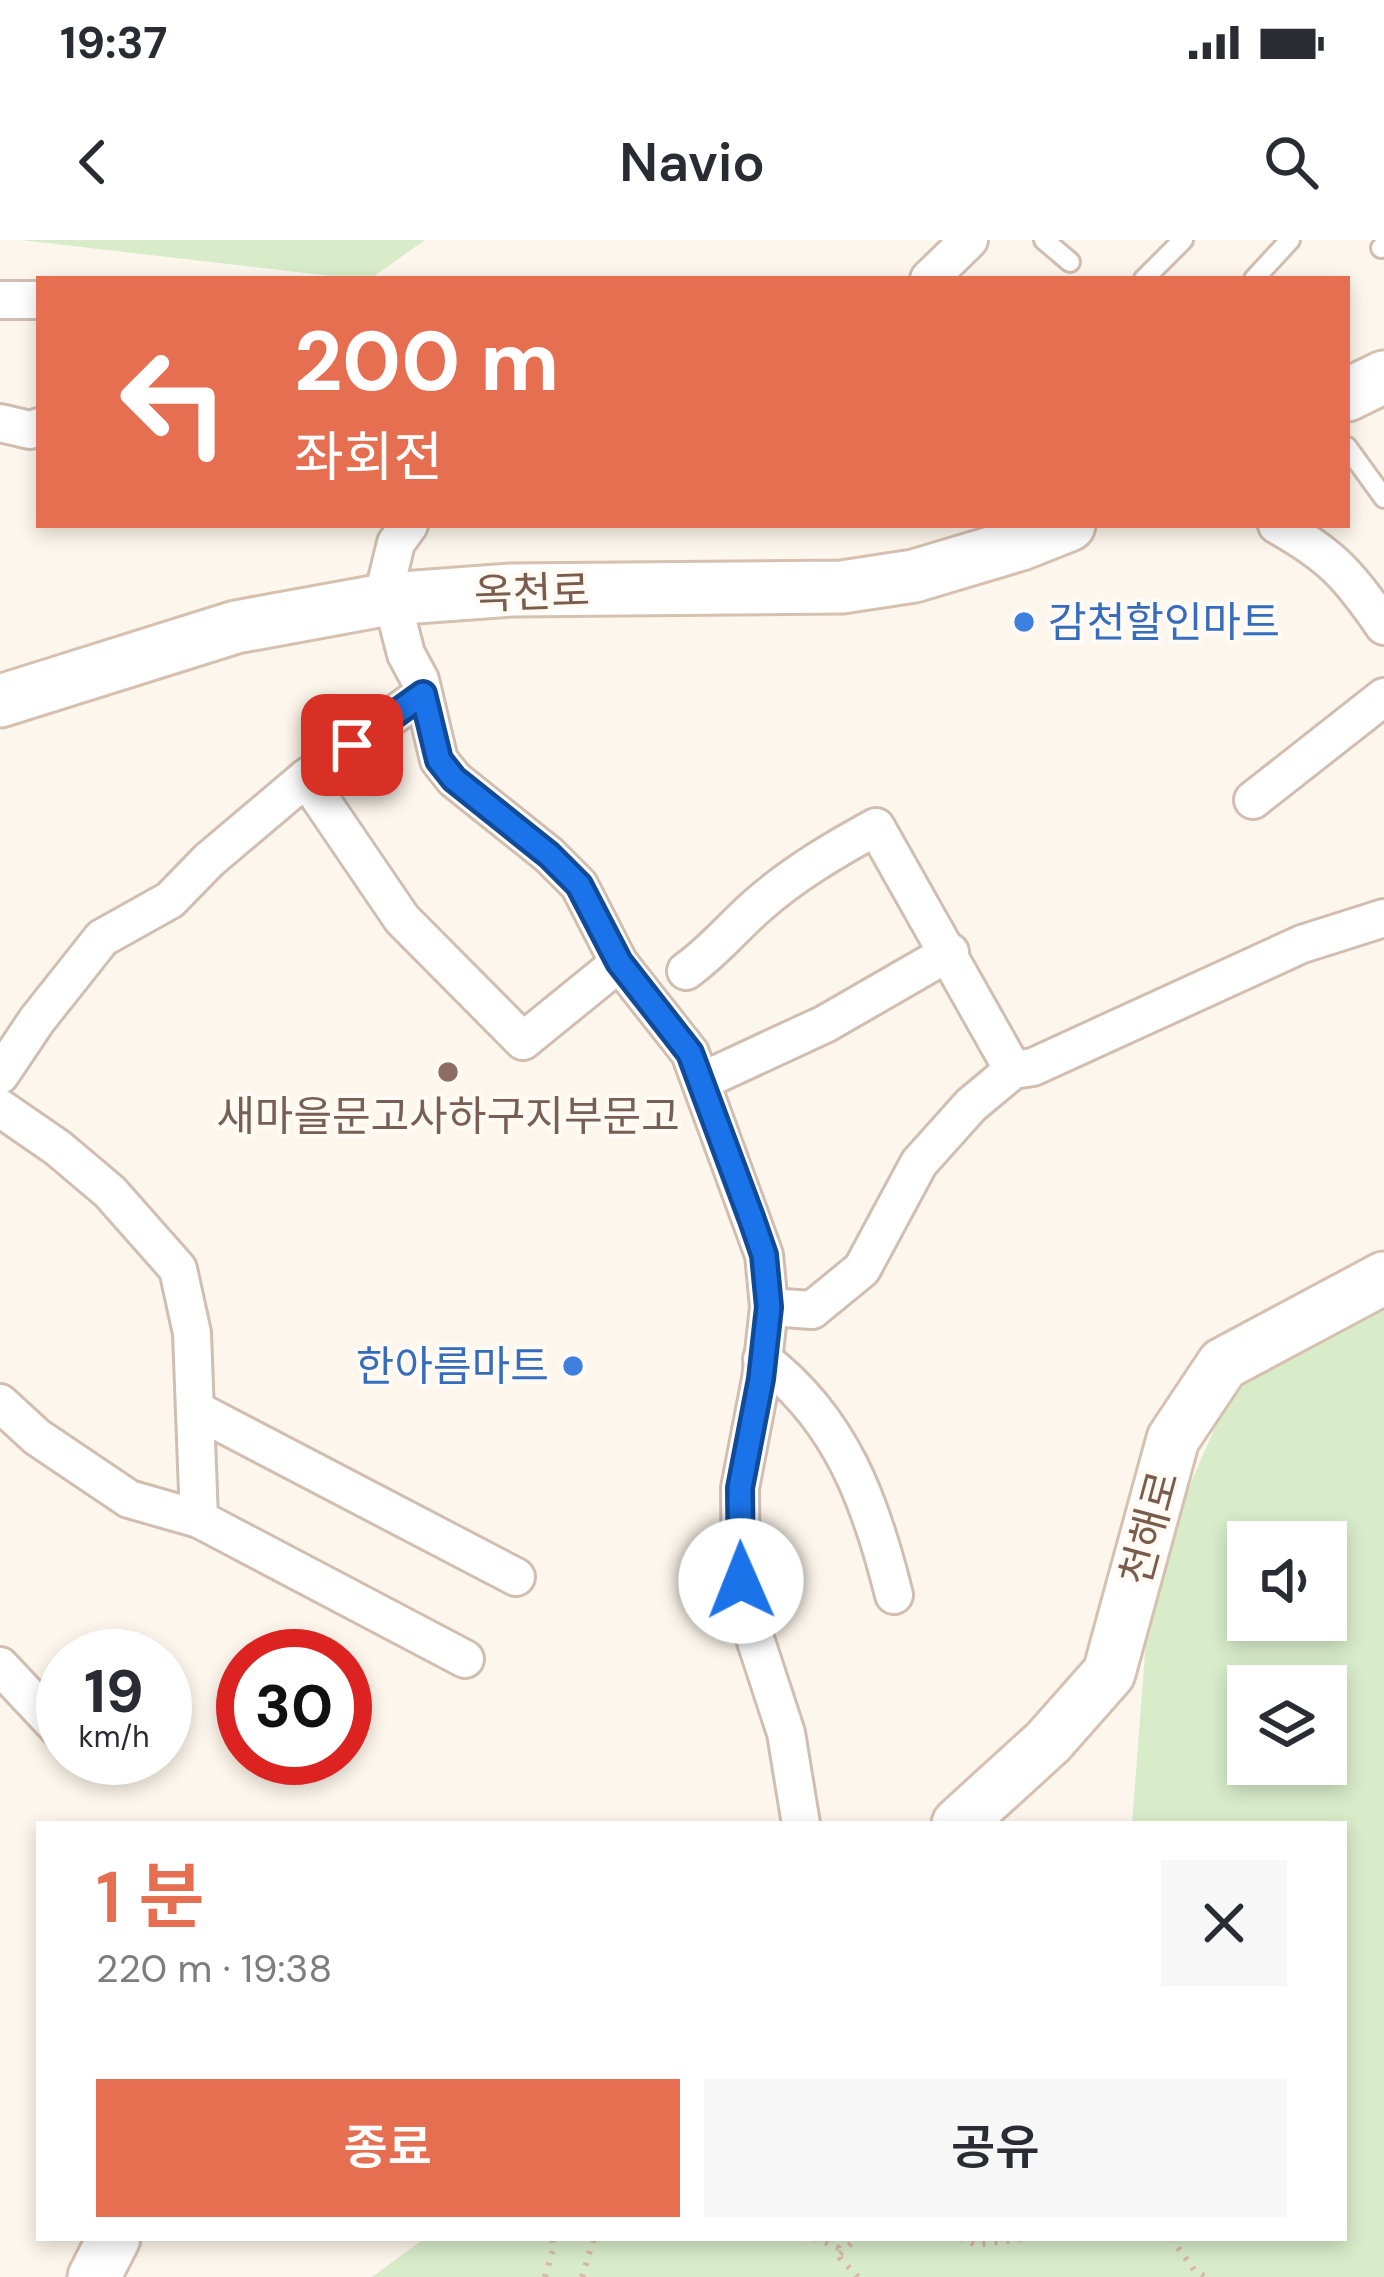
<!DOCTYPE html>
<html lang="ko">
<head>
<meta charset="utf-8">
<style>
  :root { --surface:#fff; --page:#f7f7f7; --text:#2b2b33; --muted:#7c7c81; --accent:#e76f51 }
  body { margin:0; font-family:"DM Sans","Noto Sans KR",sans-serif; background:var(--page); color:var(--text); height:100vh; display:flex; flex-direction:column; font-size:45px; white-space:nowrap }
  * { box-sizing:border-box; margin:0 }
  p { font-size:39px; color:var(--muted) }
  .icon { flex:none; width:66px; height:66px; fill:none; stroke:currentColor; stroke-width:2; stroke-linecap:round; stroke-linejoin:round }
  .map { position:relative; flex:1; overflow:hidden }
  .side { position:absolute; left:36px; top:1581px; width:1311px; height:420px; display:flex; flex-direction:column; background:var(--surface); border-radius:0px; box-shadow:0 6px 18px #0003 }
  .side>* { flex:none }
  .top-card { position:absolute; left:36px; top:36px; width:1314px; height:252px; border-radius:0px; box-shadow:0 6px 18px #0003; background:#e76f51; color:#fff; overflow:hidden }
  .buttons { position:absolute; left:1227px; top:1281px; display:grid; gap:24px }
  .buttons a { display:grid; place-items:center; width:120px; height:120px; border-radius:0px; background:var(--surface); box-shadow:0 6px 18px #0003; font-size:60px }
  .speed { position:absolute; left:36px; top:1389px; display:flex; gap:24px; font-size:60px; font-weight:700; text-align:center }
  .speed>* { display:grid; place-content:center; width:156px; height:156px; border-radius:50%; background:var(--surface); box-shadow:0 6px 18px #0003; line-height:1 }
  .speed small { font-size:30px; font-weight:400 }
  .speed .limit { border:18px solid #d22; background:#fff; color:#111 }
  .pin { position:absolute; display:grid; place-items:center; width:102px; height:102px; color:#fff; margin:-51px; border-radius:24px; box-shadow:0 6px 18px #0006 }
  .me { position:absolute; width:132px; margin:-66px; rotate:359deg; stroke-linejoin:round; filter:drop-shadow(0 0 9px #0008) }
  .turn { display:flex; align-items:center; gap:42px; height:252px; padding:0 60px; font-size:54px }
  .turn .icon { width:156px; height:156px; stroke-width:2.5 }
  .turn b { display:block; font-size:84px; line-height:102px }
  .round { display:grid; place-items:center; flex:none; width:126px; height:126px; border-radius:0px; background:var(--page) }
  .summary { display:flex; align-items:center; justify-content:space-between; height:204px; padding:0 60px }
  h1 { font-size:72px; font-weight:600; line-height:90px; color:var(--accent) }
  .button { display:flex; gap:24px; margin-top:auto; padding:24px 60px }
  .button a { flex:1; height:138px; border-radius:0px; background:var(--accent); color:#fff; font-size:48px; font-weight:600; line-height:138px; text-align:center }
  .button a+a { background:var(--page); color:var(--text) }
  .status { display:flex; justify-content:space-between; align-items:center; height:84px; padding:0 60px; background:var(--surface); direction:ltr }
  .status svg { height:33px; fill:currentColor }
  header { display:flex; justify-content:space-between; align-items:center; height:156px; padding:0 60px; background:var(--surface); font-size:54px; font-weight:600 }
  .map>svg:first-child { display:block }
</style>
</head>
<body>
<div class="status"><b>19:37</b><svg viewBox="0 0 49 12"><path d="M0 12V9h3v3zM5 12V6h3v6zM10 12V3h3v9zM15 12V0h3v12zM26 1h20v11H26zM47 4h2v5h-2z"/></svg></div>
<header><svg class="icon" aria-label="back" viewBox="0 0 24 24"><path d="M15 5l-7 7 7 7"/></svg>Navio<svg class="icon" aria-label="search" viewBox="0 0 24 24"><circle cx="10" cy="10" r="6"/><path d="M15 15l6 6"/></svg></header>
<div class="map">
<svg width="1384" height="2037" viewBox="0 0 1384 2037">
  <rect width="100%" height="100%" fill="#fdf6ec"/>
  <g fill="#d8ecc9" fill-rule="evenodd">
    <path d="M 21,0 L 425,0 L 370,39 L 357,39 Z"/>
    <path d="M 1384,1062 L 1384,2037 L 372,2037 L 425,1998 L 1344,1998 L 1344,1584 L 1132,1584 L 1151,1334 L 1236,1139 ZM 1248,1302 L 1326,1302 L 1326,1380 L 1248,1380 ZM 1248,1446 L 1326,1446 L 1326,1524 L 1248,1524 Z"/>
  </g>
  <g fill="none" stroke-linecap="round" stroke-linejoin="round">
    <g stroke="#d1beb0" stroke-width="24">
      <g id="lane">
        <path d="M 1044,0 L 1070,22"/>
        <path d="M 1381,8 L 1384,5"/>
        <path d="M 1144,39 L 1183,0"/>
        <path d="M 1254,39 L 1290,0"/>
        <path d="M 1347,207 L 1384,258"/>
      </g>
    </g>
    <g stroke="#d1beb0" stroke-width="42">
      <g id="street">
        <path d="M 929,39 L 969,0"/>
        <path d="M 0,60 L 39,60"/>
        <path d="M 0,183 L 30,190 L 39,187"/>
        <path d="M 409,285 L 396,303 L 387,340 L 406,414 L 420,440 L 439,520 L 454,539 L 549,615 L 579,645 L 619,723 L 690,813 L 764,1015 L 769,1067 L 761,1139 L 740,1248 L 741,1341 L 749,1380 L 786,1493 L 801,1584"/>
        <path d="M 1277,285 C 1331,315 1349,335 1384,386"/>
        <path d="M 423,454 L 306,538 L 402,679 L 523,801 L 619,723"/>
        <path d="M 1253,560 L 1384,457"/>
        <path d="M 686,731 C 713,712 732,688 757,666 C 793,634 834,610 876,587 L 1013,830"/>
        <path d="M 0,835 L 37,780 L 102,698 L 170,660 L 209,620 L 306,538"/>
        <path d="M 702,841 L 825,784 L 950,712"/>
        <path d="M 0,868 L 58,908 L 110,952 L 178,1029 L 192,1093 L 199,1279"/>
        <path d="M 769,1067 L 812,1070 L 862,1029 L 919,923 L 971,865 L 1013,830 L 1033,827 L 1302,704 L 1384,678"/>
        <path d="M 762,1119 C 841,1179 871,1262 894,1355"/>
        <path d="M 0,1163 L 37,1197 L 129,1259 L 199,1279 L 465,1419"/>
        <path d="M 196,1170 L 516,1337"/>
        <path d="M 0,1426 L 63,1493"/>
      </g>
    </g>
    <g stroke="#d6c0b0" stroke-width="57">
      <g id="secondary">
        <path d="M 1347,155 L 1384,137"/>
        <path d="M 0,461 L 236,387 L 389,359 L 511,350 L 842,347 L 914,336 L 1021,304 L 1069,285"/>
        <path d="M 958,1584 L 1048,1502 L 1109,1433 L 1173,1199 L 1223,1124 L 1384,1038"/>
        <path d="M 94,2037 L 114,1998"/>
      </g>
    </g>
    <g stroke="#d9b8a5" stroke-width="6" stroke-dasharray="3 9" stroke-linecap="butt">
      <path d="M 814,1998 L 839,2008 L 840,2018 L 858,2037"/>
      <path d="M 960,1998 L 976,2005 L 1028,1998"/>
      <path d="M 1171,1998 L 1194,2030 L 1206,2037"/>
      <path d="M 840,2014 L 857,1998"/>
      <path d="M 545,2037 L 554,2006 L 552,1998"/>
      <path d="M 582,2037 L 594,1998"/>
    </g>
    <use href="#lane" stroke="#fff" stroke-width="18"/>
    <use href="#street" stroke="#fff" stroke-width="36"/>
    <use href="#secondary" stroke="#fff" stroke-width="51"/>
  </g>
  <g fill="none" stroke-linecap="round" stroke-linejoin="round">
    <g stroke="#114b97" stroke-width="30">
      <path id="route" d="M 352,505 L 423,454 L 439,520 L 454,539 L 549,615 L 579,645 L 619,722 L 690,813 L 752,980 L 764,1015 L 769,1067 L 761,1139 L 740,1248 L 741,1341"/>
    </g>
    <use href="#route" stroke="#1a73e8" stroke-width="21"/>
  </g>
  <g fill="#3f7fe0" stroke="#fffaf3" stroke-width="4.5">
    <circle cx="1024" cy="382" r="12"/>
    <circle cx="573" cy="1126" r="12"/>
  </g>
  <circle fill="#8d6e63" stroke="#fffaf3" stroke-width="4.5" cx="448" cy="832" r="12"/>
  <g text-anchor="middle" stroke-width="9" stroke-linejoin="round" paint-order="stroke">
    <g font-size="42" fill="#7a5c4d" stroke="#fffaf3">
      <text transform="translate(532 352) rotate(-2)" y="15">옥천로</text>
      <text transform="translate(1149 1288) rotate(-75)" y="15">천해로</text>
    </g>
    <g font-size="42" fill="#366cbe" stroke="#fffaf3" text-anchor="start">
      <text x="1048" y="397">감천할인마트</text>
      <text x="549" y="1141" text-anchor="end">한아름마트</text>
    </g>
    <g font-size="42" fill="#785e54" stroke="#fffaf3">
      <text x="448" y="891">새마을문고사하구지부문고</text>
    </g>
  </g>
</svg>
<div class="buttons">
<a><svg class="icon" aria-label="sound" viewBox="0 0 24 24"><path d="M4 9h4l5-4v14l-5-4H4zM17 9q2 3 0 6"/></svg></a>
<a><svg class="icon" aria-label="layers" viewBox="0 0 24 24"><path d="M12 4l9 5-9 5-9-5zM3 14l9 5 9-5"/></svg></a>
</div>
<div class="speed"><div>19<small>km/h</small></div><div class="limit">30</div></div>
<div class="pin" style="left:352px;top:505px;background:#d93025"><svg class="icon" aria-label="arrive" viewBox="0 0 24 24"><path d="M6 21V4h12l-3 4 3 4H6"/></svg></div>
<svg class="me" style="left:741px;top:1341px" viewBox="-20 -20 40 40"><circle r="19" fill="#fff"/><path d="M0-13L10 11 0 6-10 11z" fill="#1a73e8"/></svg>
<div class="top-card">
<div class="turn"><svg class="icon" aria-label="left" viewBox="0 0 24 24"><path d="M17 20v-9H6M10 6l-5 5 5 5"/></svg><div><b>200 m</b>좌회전</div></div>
</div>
<section class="side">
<div class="summary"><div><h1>1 분</h1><p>220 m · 19:38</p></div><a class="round"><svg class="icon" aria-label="close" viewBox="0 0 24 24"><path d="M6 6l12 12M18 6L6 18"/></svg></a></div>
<div class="button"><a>종료</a><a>공유</a></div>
</section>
</div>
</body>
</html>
